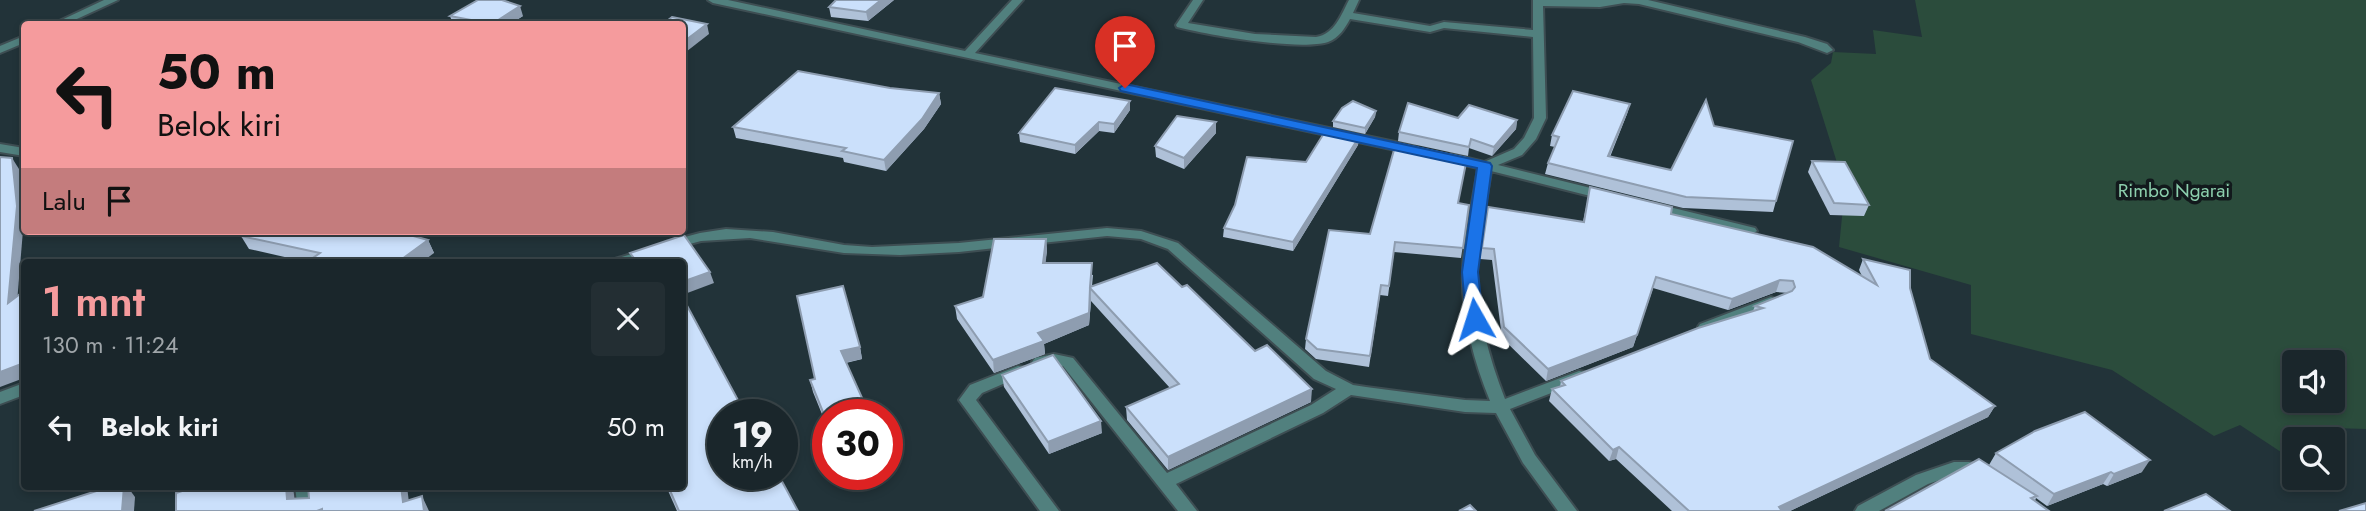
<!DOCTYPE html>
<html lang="id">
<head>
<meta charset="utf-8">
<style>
  :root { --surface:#1a262b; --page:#232e33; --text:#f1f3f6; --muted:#9fa5a9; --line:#384347; --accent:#f59b9d }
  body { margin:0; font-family:Jost,sans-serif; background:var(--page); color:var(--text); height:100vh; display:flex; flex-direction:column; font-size:26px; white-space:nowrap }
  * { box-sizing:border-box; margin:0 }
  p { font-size:23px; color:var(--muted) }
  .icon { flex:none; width:38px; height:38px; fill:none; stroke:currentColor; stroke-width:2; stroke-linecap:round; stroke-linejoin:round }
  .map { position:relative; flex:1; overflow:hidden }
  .details { position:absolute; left:21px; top:259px; width:665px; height:231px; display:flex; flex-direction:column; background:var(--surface); border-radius:7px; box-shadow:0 4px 10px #0003,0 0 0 2px var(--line) }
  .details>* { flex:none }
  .hud { position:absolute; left:21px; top:21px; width:665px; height:214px; border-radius:7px; box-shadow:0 4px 10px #0003,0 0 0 2px var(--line); background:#f59b9d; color:#111; overflow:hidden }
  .tools { position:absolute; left:2282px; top:350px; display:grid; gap:14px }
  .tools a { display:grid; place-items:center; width:63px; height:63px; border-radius:7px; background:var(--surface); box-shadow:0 4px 10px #0003,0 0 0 2px var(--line); font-size:35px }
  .speed { position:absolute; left:707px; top:399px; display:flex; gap:14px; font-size:35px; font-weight:700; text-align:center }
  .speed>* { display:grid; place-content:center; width:91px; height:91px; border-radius:50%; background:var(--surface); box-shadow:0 4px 10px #0003,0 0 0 2px var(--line); line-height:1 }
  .speed small { font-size:18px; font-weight:400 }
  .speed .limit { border:10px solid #d22; background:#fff; color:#111 }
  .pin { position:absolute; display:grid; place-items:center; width:60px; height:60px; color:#fff; margin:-72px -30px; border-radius:50% 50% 50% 0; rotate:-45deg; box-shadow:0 0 7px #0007 }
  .pin .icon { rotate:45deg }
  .me { position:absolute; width:77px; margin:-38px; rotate:354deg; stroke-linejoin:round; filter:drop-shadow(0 0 5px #0008) }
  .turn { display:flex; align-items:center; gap:24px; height:147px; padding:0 21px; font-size:32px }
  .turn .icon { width:91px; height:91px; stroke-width:2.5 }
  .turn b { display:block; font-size:49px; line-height:60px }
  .then { display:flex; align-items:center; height:66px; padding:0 21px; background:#0003; gap:14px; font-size:26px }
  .round { display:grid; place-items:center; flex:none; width:74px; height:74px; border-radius:7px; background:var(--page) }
  .head { display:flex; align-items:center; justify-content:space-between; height:119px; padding:0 21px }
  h1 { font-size:42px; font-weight:600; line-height:52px; color:var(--accent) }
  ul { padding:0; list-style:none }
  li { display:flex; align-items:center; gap:21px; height:98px; padding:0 21px }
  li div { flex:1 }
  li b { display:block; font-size:26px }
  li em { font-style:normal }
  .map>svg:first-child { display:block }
</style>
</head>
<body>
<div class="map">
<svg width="2366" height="511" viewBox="0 0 2366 511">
  <rect width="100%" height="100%" fill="#223339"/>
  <path fill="#2b4c3c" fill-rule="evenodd" d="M 1915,0 L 2366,0 L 2366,429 L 2333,428 L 2309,439 L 2294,439 L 2294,446 L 2281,452 L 2240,425 L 2214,436 L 2112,370 L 1971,334 L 1971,285 L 1839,247 L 1843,207 L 1839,169 L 1811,80 L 1831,63 L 1833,52 L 1876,54 L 1873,30 L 1922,37 ZM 2294,362 L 2333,362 L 2333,401 L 2294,401 Z"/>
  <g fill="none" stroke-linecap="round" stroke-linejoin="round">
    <g stroke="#3e4e53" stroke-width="4">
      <g id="street">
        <path d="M 104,0 L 118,0 L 66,24 L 53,24 Z"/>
        <path d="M 708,0 L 728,0 L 965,51 L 1012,0 L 1023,0 L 975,53 L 1414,146 L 1420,150 L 1414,154 L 713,3 Z"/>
        <path d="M 1193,0 L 1203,0 L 1188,23 L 1255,34 L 1316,37 C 1335,34 1341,15 1349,0 L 1359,0 L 1353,13 L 1430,26 L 1444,22 L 1533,30 L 1533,0 L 1648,0 L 1805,37 L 1827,44 L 1833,50 L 1827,53 L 1798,42 L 1639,4 L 1624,3 L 1600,7 L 1543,6 L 1546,118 L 1536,139 L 1522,155 L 1498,165 L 1611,193 L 1613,196 L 1606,200 L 1491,171 C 1486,205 1477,239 1477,273 C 1478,317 1489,358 1505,399 L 1579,371 L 1585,372 L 1587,376 L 1585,380 L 1510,409 L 1535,455 L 1577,511 L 1558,511 L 1523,463 L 1496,413 L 1465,412 L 1351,395 L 1323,413 L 1176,484 L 1197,511 L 1178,511 L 1063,366 C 1053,364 1044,368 1035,366 L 1032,362 L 1035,358 L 1054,354 L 1073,358 L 1167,473 L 1311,405 L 1336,389 L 1314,379 L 1168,249 L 1141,239 L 1107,236 L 959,252 L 900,255 L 844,253 L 750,238 L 701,241 L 671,249 L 664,245 L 666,242 L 700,233 L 726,229 L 773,232 L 844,245 L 872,247 L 959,243 L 1107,228 L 1141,231 L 1178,243 L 1326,371 L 1353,385 L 1366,387 L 1465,400 L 1490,401 C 1473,359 1461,315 1463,270 C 1464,236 1473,202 1478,168 L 1447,161 L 1445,158 L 1451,154 L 1484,162 L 1514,149 L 1524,138 L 1534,118 L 1533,37 L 1444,28 L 1430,32 L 1350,19 C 1345,28 1339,38 1328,42 C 1298,51 1209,35 1177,27 L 1176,25 Z"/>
        <path d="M 24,36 L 24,43 L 0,53 L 0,46 Z"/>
        <path d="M 0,144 L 24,148 L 24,156 L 0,152 Z"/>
        <path d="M 1653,203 L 1755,228 L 1757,231 L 1750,235 L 1648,210 L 1646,207 L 1648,204 Z"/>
        <path d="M 648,249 L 653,250 L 655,253 C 644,262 627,263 613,262 L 615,259 Z"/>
        <path d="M 1771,297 L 1776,299 L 1778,302 L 1776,305 L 1710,330 L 1705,332 L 1698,327 L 1700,324 Z"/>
        <path d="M 1018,366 L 1024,367 L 1026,371 L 1024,375 L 982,393 L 976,400 L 1059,511 L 1040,511 L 959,400 L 970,385 Z"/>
        <path d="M 24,383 L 24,395 L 0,404 L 0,392 Z"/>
        <path d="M 1954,462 L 1969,462 L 1986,468 L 1988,472 L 1986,476 L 1980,478 L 1968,474 L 1954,475 L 1928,484 L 1879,511 L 1855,511 L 1858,506 L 1916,475 Z"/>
        <path d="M 295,486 L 313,486 L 316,511 L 298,511 Z"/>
      </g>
    </g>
    <use href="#street" fill="#51807e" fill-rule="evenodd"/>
  </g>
  <g fill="#afc1d8">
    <path d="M 894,0 L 868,21 L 831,17 L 829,7 Z"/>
    <path d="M 450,16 L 523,16 L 510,24 L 453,24 Z"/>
    <path d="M 890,88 L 939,93 L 941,104 L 924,129 L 886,171 L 844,162 L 843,158 L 736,138 L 733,127 Z"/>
    <path d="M 1630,104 L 1627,114 L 1610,157 L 1671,170 L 1714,126 L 1776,201 L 1773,212 L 1683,208 L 1545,174 L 1548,163 L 1555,147 L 1550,146 L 1552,135 Z"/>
    <path d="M 1130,110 L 1114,133 L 1099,131 L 1075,154 L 1020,142 L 1019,133 Z"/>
    <path d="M 1376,111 L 1375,117 L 1365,134 L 1333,127 L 1333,121 Z"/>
    <path d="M 1458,118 L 1517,120 L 1516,129 L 1492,156 L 1469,148 L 1468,156 L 1398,141 L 1399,132 Z"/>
    <path d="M 1216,122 L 1216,133 L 1184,169 L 1156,157 L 1155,146 Z"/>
    <path d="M 1359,137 L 1358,145 L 1293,251 L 1223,237 L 1224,228 L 1306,162 Z"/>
    <path d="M 1812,161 L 1869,205 L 1864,216 L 1830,215 L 1808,172 Z"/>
    <path d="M 1588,198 L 1671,214 L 1862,276 L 1859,270 L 1863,259 L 1910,288 L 1930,359 L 1995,406 L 1988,417 L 1790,511 L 1672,511 L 1616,459 L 1609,461 L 1549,401 L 1552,389 L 1560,387 L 1561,381 L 1753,311 L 1755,306 L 1789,293 L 1776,292 L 1728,310 L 1653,288 L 1633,347 L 1546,381 L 1502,338 L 1492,260 L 1480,259 L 1486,217 L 1583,222 Z"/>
    <path d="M 1458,203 L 1469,205 L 1461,258 L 1394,252 L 1388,296 L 1380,295 L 1369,367 L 1316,359 L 1305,349 L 1306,339 L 1370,234 Z"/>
    <path d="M 241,236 L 428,240 L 434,253 L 307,262 L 249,249 Z"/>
    <path d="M 1046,239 L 1047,251 L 1045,263 L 1093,275 L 1092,286 L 1182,287 L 1311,402 L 1168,470 L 1127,420 L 1126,407 L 1170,388 L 1091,301 L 1089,325 L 1044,344 L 1045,354 L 994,373 L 957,319 L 955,306 L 983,297 Z"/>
    <path d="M 860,347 L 862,359 L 846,363 L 828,415 L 828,429 L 813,392 L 810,380 L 815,379 Z"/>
    <path d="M 1002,375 L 1102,433 L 1049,454 L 1004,387 Z"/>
    <path d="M 1996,453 L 2142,472 L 2107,486 L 2103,484 L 2047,506 L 2036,498 L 2035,501 L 1885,511 L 1989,465 Z"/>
    <path d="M 666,486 L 682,486 L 798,511 L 677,511 Z"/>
  </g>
  <g fill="#8e9db0">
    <path d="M 881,0 L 894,0 L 868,21 L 866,12 Z"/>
    <path d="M 520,6 L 523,16 L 510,24 L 492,24 Z"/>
    <path d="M 707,24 L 709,34 L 682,55 L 682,43 Z"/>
    <path d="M 939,93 L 941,104 L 924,129 L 886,171 L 884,160 Z"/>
    <path d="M 1130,101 L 1130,110 L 1114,133 L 1114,124 Z"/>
    <path d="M 1630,104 L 1627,114 L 1605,167 L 1608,156 Z"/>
    <path d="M 1376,111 L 1375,117 L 1365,134 L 1365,128 Z"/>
    <path d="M 1517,120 L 1516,129 L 1492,156 L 1494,147 Z"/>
    <path d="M 1099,122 L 1099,131 L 1075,154 L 1075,145 Z"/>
    <path d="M 1216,122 L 1216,133 L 1184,169 L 1184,158 Z"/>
    <path d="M 1359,137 L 1358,145 L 1293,251 L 1293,242 Z"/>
    <path d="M 12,158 L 19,169 L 24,218 L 16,315 L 8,303 Z"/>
    <path d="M 1046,239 L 1047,251 L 1044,276 L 1043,263 Z"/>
    <path d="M 428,240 L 434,253 L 422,262 L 398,262 Z"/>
    <path d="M 710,272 L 714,283 L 682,295 L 682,282 Z"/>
    <path d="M 1780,280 L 1776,292 L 1728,310 L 1732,299 Z"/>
    <path d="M 1090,288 L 1091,301 L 1089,325 L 1044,344 L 1045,354 L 994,373 L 993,360 L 1038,333 Z"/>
    <path d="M 1653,288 L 1633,347 L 1546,381 L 1548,369 Z"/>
    <path d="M 860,347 L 862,359 L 843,363 L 841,351 Z"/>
    <path d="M 24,363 L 24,378 L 0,387 L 0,372 Z"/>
    <path d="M 1312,389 L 1311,402 L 1168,470 L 1168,457 Z"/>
    <path d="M 1995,406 L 1988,417 L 1790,511 L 1777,511 L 1779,507 Z"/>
    <path d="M 867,409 L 868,415 L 850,415 Z"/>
    <path d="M 1101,421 L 1102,433 L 1049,454 L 1048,442 Z"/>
    <path d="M 1619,447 L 1616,459 L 1609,461 L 1613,450 Z"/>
    <path d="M 2150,460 L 2142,472 L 2107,486 L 2114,474 Z"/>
    <path d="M 2111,472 L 2103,484 L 2047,506 L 2054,494 Z"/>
    <path d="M 124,486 L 127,486 L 135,497 L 134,511 L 122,511 Z"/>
    <path d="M 286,486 L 293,486 L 296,511 L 287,499 Z"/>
    <path d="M 401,486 L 407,486 L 410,511 L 403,502 Z"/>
    <path d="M 422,496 L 429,511 L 424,511 Z"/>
  </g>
  <g fill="#cbe0fb" stroke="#8e9db0" stroke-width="2">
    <path d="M 478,0 L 502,0 L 520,6 L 492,24 L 450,16 Z"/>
    <path d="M 836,0 L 881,0 L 866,12 L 829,7 Z"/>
    <path d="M 672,17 L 707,24 L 682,43 L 682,24 L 663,24 Z"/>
    <path d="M 798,71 L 890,88 L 939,93 L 922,119 L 884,160 L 842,151 L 846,148 L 733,127 Z"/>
    <path d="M 1055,88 L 1130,101 L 1114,124 L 1099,122 L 1075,145 L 1019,133 Z"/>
    <path d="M 1573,91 L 1630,104 L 1608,156 L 1671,170 L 1706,100 L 1714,126 L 1793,141 L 1776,201 L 1686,197 L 1548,163 L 1559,137 L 1552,135 Z"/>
    <path d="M 1353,101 L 1376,111 L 1365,128 L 1333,121 L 1342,108 Z"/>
    <path d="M 1408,103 L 1458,118 L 1469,105 L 1517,120 L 1494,147 L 1471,139 L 1469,147 L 1399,132 Z"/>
    <path d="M 1177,116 L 1216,122 L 1184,158 L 1155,146 Z"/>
    <path d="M 1326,130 L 1359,137 L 1293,242 L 1224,228 L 1235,205 L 1247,157 L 1306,162 Z"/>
    <path d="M 1396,143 L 1467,158 L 1458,203 L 1469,205 L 1463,248 L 1395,242 L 1389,286 L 1381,285 L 1370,356 L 1317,349 L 1306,339 L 1329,230 L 1370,234 Z"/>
    <path d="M 0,157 L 12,158 L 17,206 L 8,303 L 24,291 L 24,363 L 0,372 Z"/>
    <path d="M 1812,161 L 1845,162 L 1869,205 L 1834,203 Z"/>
    <path d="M 1590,187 L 1672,207 L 1671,214 L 1813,247 L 1877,285 L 1863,259 L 1910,270 L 1910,288 L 1930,359 L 1995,406 L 1779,507 L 1782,511 L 1689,511 L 1619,447 L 1613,450 L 1552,389 L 1565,385 L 1561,381 L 1698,328 L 1763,308 L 1755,306 L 1792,291 L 1795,287 L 1793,281 L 1780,280 L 1732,299 L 1656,277 L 1637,335 L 1548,369 L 1504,327 L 1494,249 L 1482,248 L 1488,207 L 1584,222 Z"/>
    <path d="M 248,231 L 395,231 L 428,240 L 398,262 L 307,262 L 320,253 L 241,236 Z"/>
    <path d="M 684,235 L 710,272 L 682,282 L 682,262 L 637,262 L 630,253 Z"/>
    <path d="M 994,239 L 1046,239 L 1043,263 L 1092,263 L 1090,287 L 1157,263 L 1182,287 L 1187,285 L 1255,351 L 1267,345 L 1312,389 L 1168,457 L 1126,407 L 1179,384 L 1090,288 L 1089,313 L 1038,333 L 1044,341 L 993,360 L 955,306 L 983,297 Z"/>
    <path d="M 843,286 L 860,347 L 841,351 L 867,409 L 850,415 L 828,415 L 827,422 L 810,380 L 815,379 L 797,296 Z"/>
    <path d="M 682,300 L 684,300 L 746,415 L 723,415 L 723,474 L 778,474 L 798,511 L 679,511 L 668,486 L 682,486 Z"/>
    <path d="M 1053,355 L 1101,421 L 1048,442 L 1002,375 Z"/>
    <path d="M 2085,412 L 2150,460 L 2114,474 L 2111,472 L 2054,494 L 1996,453 L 2035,431 Z"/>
    <path d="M 1979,459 L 2037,496 L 2031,498 L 2049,511 L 1885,511 Z"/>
    <path d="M 112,486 L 124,486 L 122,511 L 34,511 Z"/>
    <path d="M 197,486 L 286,486 L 287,499 L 309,498 L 308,486 L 401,486 L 403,502 L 422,496 L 424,511 L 322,511 L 322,509 L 317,511 L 176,511 L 176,493 Z"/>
    <path d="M 2206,494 L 2230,511 L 2164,511 Z"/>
    <path d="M 2366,503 L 2366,511 L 2339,511 Z"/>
    <path d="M 1470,505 L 1476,511 L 1459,511 Z"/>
  </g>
  <path fill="#1a73e8" stroke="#114b97" stroke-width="2" d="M 1125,84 L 1490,163 L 1492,166 L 1478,272 L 1483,319 L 1481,323 L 1475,324 L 1466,319 L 1462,272 L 1477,168 L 1121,91 L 1119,88 Z"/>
  <g text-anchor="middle" stroke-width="7" stroke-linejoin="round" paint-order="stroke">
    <g font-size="19" fill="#8ccfad" stroke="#12191c">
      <text x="2174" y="197">Rimbo Ngarai</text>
    </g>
  </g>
</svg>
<div class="tools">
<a><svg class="icon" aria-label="sound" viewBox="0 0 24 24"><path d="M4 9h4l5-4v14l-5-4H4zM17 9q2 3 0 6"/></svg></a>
<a><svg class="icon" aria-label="search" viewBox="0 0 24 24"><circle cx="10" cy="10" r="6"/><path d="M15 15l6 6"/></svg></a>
</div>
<div class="speed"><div>19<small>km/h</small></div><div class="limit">30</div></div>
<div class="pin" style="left:1125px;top:88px;background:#d93025"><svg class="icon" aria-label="arrive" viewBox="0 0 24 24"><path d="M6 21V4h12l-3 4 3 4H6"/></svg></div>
<svg class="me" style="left:1475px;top:319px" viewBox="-20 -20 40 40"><path d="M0-17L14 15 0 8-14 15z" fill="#1a73e8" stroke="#fff" stroke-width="4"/></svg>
<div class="hud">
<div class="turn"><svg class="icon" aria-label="left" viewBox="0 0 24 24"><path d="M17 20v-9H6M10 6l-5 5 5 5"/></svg><div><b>50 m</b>Belok kiri</div></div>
<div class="then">Lalu<svg class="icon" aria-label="arrive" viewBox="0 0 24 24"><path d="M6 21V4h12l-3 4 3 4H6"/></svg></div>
</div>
<section class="details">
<div class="head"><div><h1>1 mnt</h1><p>130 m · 11:24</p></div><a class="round"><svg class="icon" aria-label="close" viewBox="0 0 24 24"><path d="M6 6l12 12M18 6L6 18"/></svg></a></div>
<ul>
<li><svg class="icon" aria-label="left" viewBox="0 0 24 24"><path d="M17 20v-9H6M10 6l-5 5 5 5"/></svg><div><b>Belok kiri</b></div><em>50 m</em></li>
</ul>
</section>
</div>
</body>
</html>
